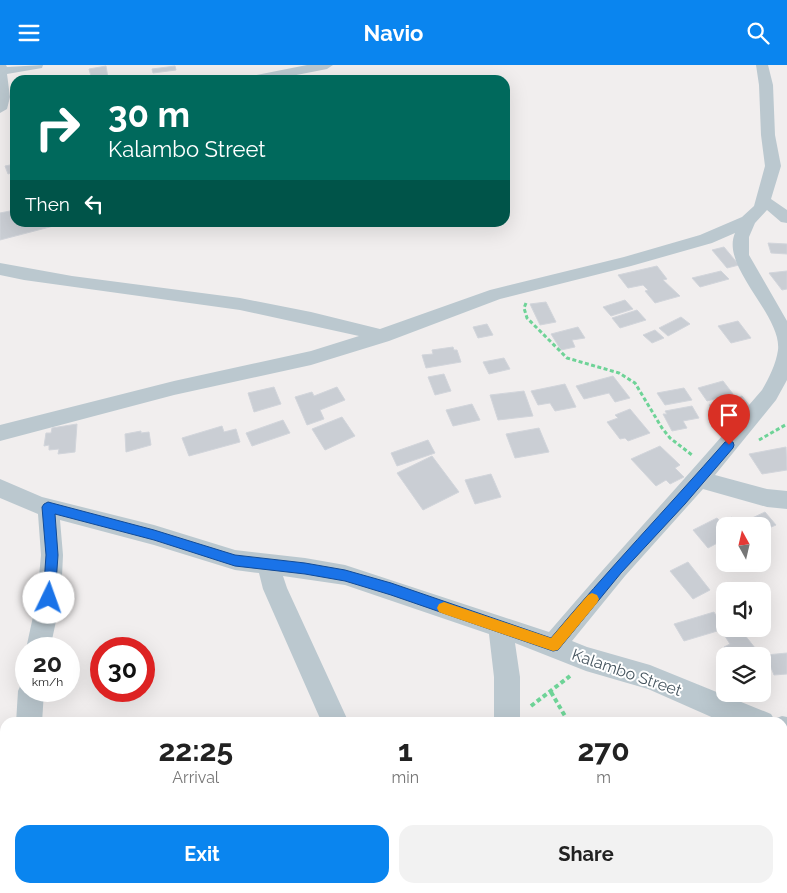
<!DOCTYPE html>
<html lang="en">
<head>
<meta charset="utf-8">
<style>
  :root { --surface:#fff; --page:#f2f2f2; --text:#222; --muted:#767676; --accent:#0a85ef }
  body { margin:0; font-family:Raleway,sans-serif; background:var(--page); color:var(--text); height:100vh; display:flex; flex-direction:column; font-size:19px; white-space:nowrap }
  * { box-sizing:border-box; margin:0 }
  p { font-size:16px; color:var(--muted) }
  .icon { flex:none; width:28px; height:28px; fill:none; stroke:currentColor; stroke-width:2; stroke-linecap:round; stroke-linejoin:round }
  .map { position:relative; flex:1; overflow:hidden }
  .drawer { position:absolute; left:0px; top:652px; width:788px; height:176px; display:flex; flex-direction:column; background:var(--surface); border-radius:15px 15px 0 0; box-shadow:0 5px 20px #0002 }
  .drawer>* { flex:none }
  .guide { position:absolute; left:10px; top:10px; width:500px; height:152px; border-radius:15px; box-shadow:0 5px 20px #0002; background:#00695c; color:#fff; overflow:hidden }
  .needle { width:32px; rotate:352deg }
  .buttons { position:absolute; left:716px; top:452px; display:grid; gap:10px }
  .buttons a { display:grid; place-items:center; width:55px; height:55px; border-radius:10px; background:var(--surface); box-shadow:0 5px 20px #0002; font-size:25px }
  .speed { position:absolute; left:15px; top:572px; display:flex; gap:10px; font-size:25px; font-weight:700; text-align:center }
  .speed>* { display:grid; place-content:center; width:65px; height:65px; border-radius:50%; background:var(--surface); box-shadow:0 5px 20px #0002; line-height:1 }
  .speed small { font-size:12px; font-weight:400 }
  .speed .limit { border:8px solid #d22; background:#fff; color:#111 }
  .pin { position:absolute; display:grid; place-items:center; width:42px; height:42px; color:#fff; margin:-51px -21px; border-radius:50% 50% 50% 0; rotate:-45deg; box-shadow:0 0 5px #0007 }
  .pin .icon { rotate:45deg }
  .me { position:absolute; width:55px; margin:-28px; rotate:3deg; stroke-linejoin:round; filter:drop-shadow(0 0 4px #0008) }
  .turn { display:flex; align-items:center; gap:18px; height:105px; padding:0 15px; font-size:22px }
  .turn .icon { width:65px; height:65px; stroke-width:2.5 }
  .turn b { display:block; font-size:35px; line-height:42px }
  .then { display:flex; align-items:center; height:48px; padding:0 15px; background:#0003; gap:10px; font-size:19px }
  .eta { display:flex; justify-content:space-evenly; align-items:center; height:85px; text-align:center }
  .eta b { font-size:30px; font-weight:700; line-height:35px }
  .cta { display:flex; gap:10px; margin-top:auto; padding:10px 15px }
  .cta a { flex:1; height:58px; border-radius:15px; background:var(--accent); color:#fff; font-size:20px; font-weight:700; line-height:58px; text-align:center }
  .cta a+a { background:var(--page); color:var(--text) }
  header { display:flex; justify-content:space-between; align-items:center; height:65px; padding:0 15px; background:var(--accent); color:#fff; font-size:22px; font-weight:700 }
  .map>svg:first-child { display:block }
</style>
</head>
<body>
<header><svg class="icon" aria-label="menu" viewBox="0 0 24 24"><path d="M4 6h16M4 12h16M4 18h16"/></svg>Navio<svg class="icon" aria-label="search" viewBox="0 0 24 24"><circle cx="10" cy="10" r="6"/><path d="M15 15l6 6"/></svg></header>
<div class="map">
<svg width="787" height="828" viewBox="0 0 787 828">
  <rect width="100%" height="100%" fill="#f1eeee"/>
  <g fill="#caced4" stroke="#d2d5db">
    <path d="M 106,1 L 108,13 L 92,15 L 89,4 Z"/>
    <path d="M 175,1 L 176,5 L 153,8 L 152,4 Z"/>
    <path d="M 15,99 L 15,107 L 8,109 L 5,101 Z"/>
    <path d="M 15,145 L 15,158 L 65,158 L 0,175 L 0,148 Z"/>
    <path d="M 768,178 L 787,179 L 787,189 L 771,188 Z"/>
    <path d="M 724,182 L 739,200 L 727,203 L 712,185 Z"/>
    <path d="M 657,201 L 667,214 L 663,215 L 680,231 L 655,238 L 645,226 L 648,225 L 643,220 L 628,223 L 618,210 Z"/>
    <path d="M 721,206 L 729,214 L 700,222 L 692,213 Z"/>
    <path d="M 787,206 L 787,224 L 782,225 L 769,208 Z"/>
    <path d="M 625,235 L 633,244 L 611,251 L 603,242 Z"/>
    <path d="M 546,237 L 556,257 L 540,260 L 530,239 Z"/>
    <path d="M 637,245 L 646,255 L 620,263 L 612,253 Z"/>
    <path d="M 681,252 L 690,259 L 668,271 L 659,263 Z"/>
    <path d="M 738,256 L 751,273 L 731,278 L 718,261 Z"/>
    <path d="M 487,259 L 493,270 L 478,273 L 473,262 Z"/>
    <path d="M 578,262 L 585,273 L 572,275 L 575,282 L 561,285 L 551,269 Z"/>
    <path d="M 655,265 L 664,273 L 652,278 L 643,270 Z"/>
    <path d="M 453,282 L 454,285 L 457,285 L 461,297 L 426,303 L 422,290 L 433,289 L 432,285 Z"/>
    <path d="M 504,293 L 510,304 L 489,309 L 483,297 Z"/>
    <path d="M 444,309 L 451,326 L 435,330 L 428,312 Z"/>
    <path d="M 613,311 L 630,333 L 615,337 L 609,328 L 584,334 L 576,321 Z"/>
    <path d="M 723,316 L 733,329 L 707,336 L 698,323 Z"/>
    <path d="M 565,319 L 576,342 L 555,346 L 550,338 L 538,340 L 531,326 Z"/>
    <path d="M 274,322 L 281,339 L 254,347 L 248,328 Z"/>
    <path d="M 337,322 L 345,335 L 320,345 L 324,354 L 307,360 L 295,332 L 312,327 L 314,331 Z"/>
    <path d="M 684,323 L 692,335 L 665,340 L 657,328 Z"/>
    <path d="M 524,326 L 533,351 L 498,355 L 490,330 Z"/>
    <path d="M 742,331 L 750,341 L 717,350 L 709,340 Z"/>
    <path d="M 472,339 L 480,355 L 453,361 L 446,345 Z"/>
    <path d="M 692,341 L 699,353 L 683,356 L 687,363 L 672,366 L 663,349 L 667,349 L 665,346 Z"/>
    <path d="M 630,344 L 650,368 L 628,376 L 625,373 L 620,374 L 607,357 L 618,353 L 615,350 Z"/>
    <path d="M 342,352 L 355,371 L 325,385 L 312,364 Z"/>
    <path d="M 283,355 L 290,368 L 252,381 L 246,368 Z"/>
    <path d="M 77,359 L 75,387 L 58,389 L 59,384 L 49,385 L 49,380 L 44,381 L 46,368 L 51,368 L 52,363 Z"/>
    <path d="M 222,361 L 224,367 L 236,364 L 240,377 L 189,391 L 182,373 Z"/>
    <path d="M 539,363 L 549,387 L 515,393 L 506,369 Z"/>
    <path d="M 141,366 L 141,368 L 149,367 L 151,380 L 126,387 L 125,369 Z"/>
    <path d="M 428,375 L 435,388 L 397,401 L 391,388 Z"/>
    <path d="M 660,381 L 680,400 L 675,403 L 684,412 L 670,419 L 666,415 L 656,421 L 631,394 Z"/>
    <path d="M 786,382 L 787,405 L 762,409 L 749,389 Z"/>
    <path d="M 432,391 L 459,427 L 423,445 L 397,408 Z"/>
    <path d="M 491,409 L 501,432 L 475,439 L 465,415 Z"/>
    <path d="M 765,447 L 776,460 L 762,466 L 762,461 L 757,461 L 750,454 Z"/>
    <path d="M 732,452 L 741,461 L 725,461 L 725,474 L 708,483 L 693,465 L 717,453 L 722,458 Z"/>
    <path d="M 688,497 L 710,525 L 693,534 L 670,506 Z"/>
    <path d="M 714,547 L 724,564 L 684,576 L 674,559 Z"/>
    <path d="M 735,564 L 740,564 L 759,588 L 752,591 L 730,591 L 724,582 L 730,579 L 723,568 Z"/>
    <path d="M 787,588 L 787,609 L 774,610 L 766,590 Z"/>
    <rect x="109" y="824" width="15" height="4"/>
    <path d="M 214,824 L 241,824 L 242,828 L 215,828 Z"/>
    <path d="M 279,824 L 323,824 L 323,828 L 280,828 Z"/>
  </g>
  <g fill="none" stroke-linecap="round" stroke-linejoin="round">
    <g stroke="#6ed397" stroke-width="3" stroke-dasharray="4 2.5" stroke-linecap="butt">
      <path d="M 526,238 L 524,243 L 527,253 L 567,293 L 619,308 L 635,318 L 662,363 L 670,373 L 692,390"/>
      <path d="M 759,375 L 787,359"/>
    </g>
    <g stroke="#6ed397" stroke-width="4" stroke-dasharray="4.5 3" stroke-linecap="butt">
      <path d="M 551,627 L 569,658"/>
      <path d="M 531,641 L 570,611"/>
      <path d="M 772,824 L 776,828"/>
    </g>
    <g fill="#bbc8cf" fill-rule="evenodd">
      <path d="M 0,0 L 6,0 L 7,2 L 43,0 L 42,3 L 7,9 L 10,32 L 7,44 L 0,48 Z"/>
      <path d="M 307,0 L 333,0 L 327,4 L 271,15 L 244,15 L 251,11 Z"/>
      <path d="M 756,0 L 768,0 L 773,20 L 775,70 L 781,101 L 771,134 L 787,145 L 787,158 L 781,157 L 767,145 L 755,158 L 749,172 L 749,190 L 787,256 L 787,315 L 776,335 L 715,410 L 767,424 L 787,426 L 787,444 L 767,442 L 703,424 L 625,511 L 572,576 L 587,582 L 650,600 L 771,649 L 774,654 L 782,651 L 787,652 L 787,678 L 782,677 L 782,658 L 725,658 L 648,624 L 586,606 L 515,578 L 520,612 L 520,658 L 494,658 L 494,612 L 489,569 L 345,520 L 283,511 L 287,523 L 349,658 L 322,658 L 263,524 L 259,508 L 235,505 L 154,480 L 60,455 L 63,490 L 61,533 L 50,584 L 26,584 L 26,585 L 26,584 L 37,533 L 41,490 L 38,449 L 0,433 L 0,414 L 42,432 L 154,460 L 235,485 L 305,493 L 345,500 L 549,567 C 619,485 692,407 762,325 C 769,313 776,299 778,285 C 782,250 720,202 735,168 L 712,178 L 631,201 L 500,234 L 389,276 L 311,300 L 174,330 L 0,376 L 0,360 L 174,316 L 311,286 L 359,271 L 240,245 L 24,215 L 0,210 L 0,198 L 72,211 L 240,233 L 311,247 L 380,264 L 490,225 L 624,192 L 700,170 L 742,152 L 754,141 L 765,101 L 761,70 L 759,20 Z"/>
      <path d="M 26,615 L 26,626 L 44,626 L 42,658 L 16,658 L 18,626 L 22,617 Z"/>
      <rect x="10" y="824" width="30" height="4"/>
      <path d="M 435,824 L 465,824 L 466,828 L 436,828 Z"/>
    </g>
  </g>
  <path fill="#1a73e8" stroke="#114b97" d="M 729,376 L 733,377 L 734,380 L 733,383 L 685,439 L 621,508 L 558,585 L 553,586 L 391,530 L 345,516 L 305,509 L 235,501 L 154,475 L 55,449 L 58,490 L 55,533 L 54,537 L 49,539 L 45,537 L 43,533 L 46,490 L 42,442 L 44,439 L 48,437 L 154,465 L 235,490 L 305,498 L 345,505 L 391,518 L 551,573 C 607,506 667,443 725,377 Z"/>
  <path fill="#f59e0b" d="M 592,528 L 597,530 L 599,534 L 597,538 L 558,585 L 553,586 L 444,549 L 439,547 L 437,543 L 439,539 L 444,537 L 551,573 L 588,530 Z"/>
  <g text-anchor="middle" stroke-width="4" stroke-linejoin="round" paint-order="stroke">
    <g font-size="16" fill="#45545e" stroke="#fff">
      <text transform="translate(627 607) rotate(19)" y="6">Kalambo Street</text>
    </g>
  </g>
</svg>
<div class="buttons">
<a><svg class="needle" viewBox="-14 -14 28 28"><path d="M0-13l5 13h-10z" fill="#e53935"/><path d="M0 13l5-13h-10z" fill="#767676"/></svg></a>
<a><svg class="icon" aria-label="sound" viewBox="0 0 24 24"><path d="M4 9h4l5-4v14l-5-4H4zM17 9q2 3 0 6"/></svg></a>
<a><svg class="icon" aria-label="layers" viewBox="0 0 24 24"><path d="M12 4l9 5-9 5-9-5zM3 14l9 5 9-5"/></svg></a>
</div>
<div class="speed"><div>20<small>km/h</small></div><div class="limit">30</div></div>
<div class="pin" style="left:729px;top:380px;background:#d93025"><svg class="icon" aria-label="arrive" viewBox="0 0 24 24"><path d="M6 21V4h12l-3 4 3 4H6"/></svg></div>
<svg class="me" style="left:49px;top:533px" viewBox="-20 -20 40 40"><circle r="19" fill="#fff"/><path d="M0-13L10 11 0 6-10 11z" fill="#1a73e8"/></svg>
<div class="guide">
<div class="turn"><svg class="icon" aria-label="right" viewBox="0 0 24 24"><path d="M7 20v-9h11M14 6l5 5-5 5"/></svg><div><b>30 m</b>Kalambo Street</div></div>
<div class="then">Then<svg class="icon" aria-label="left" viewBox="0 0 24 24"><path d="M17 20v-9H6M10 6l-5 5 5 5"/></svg></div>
</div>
<section class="drawer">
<div class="eta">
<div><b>22:25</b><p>Arrival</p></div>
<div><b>1</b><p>min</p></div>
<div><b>270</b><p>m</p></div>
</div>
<div class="cta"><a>Exit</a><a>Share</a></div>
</section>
</div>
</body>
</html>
